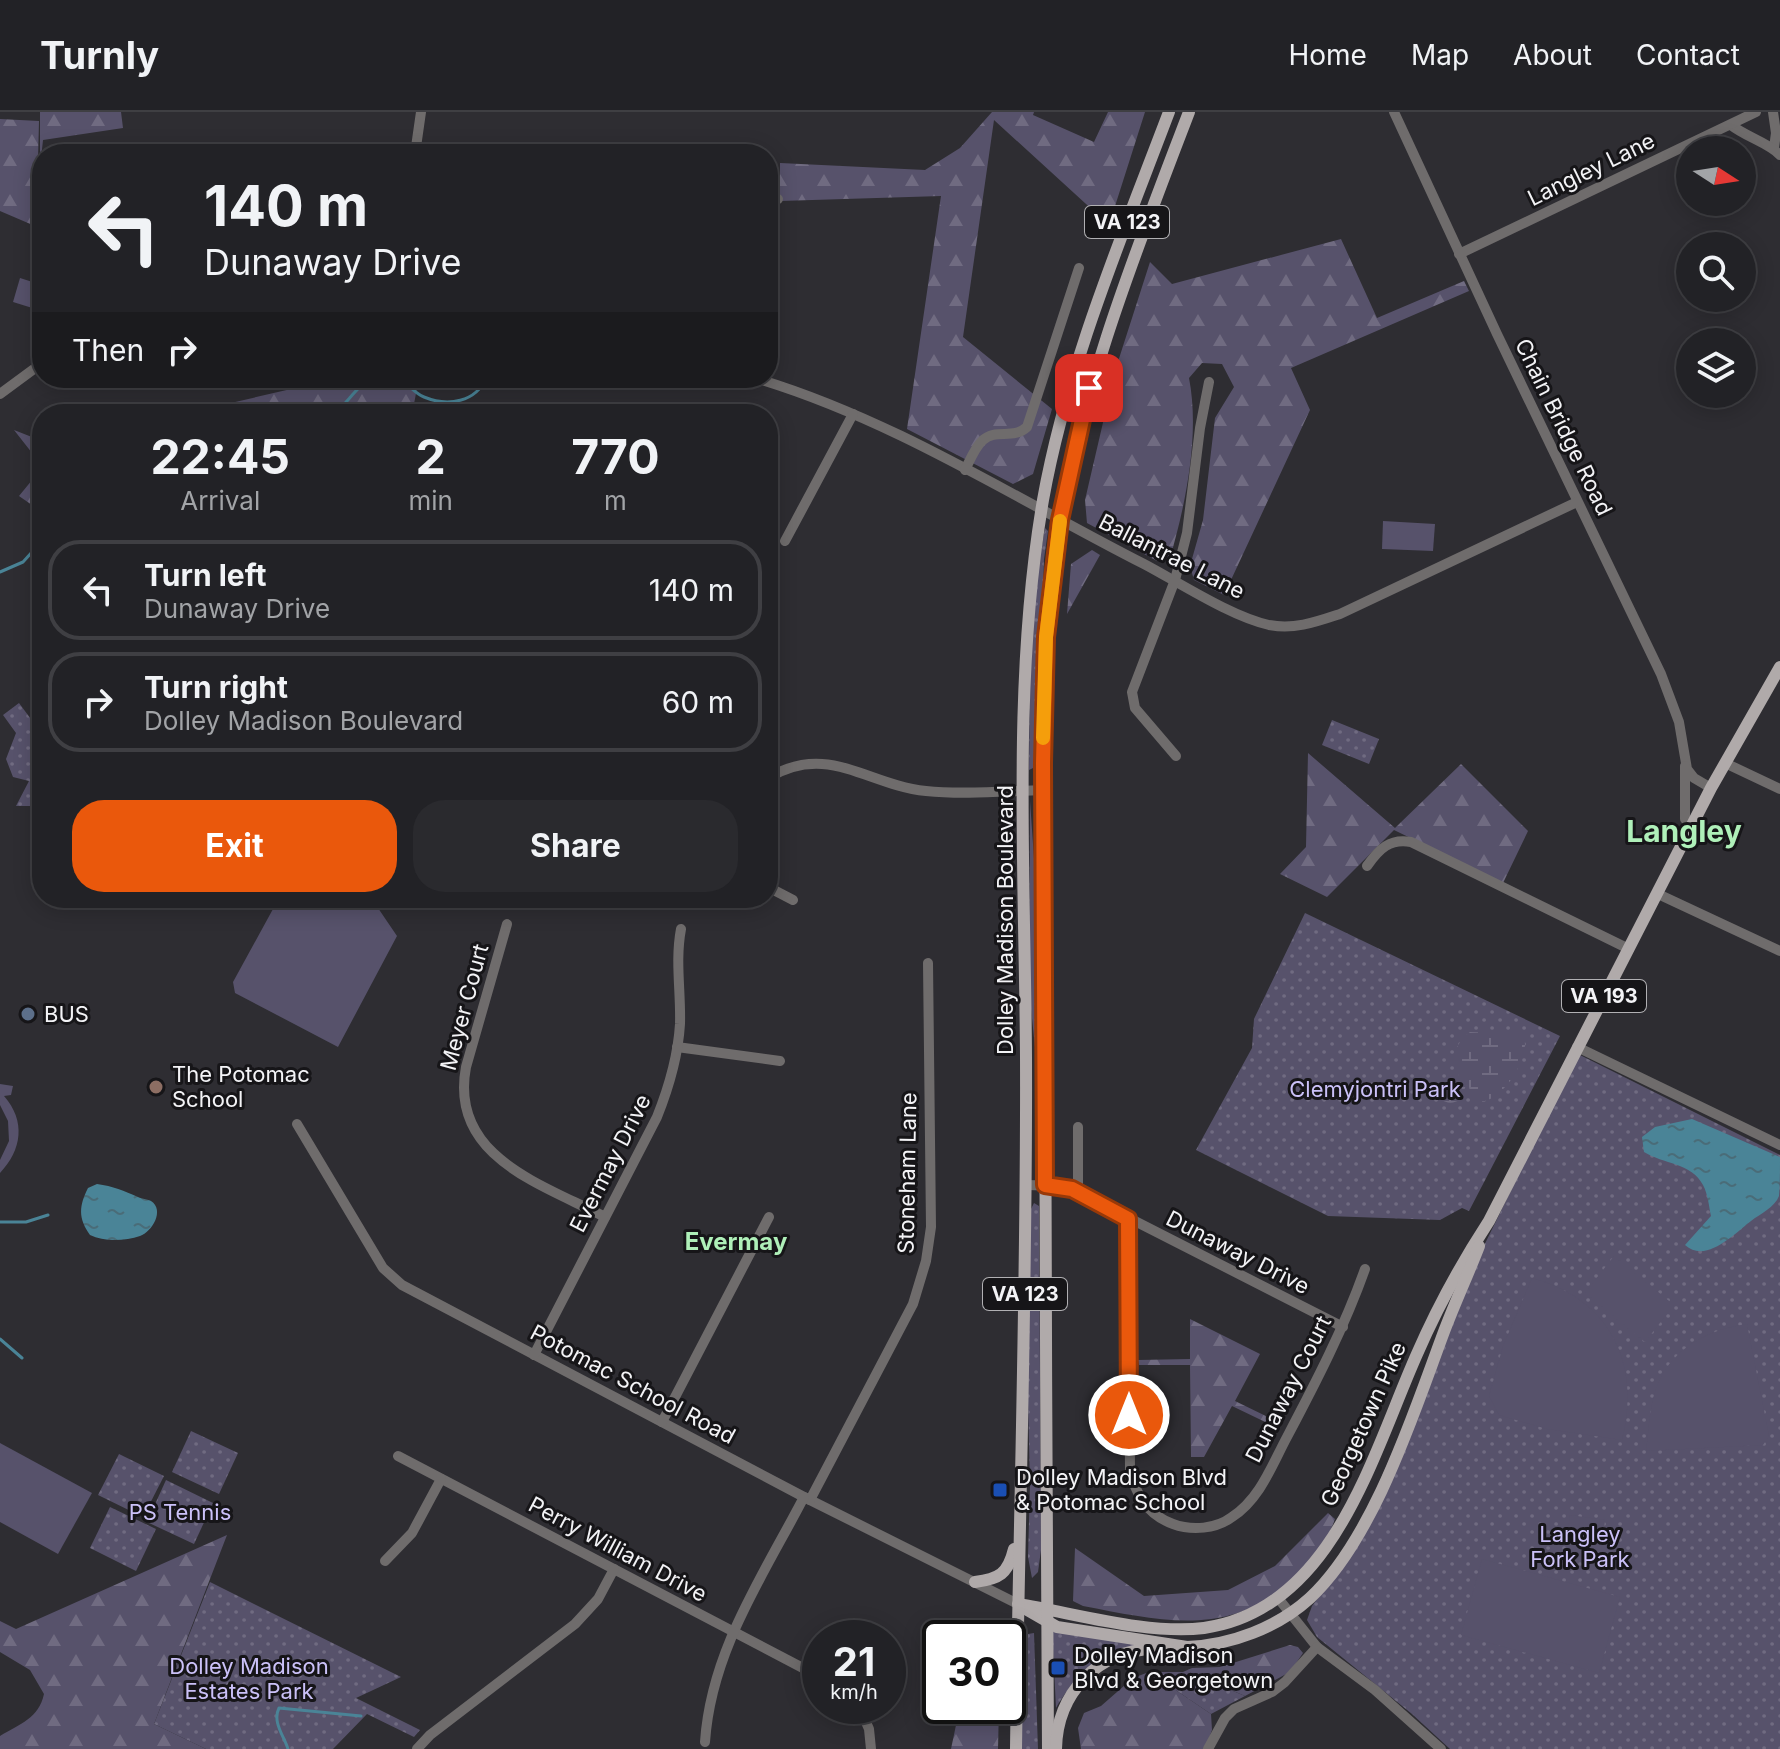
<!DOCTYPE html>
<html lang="en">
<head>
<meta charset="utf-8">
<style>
  :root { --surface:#222226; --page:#2a2a2e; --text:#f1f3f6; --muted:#a2a4a7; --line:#3f3f43; --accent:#ea580c }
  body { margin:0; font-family:Inter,sans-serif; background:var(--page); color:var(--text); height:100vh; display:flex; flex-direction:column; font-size:30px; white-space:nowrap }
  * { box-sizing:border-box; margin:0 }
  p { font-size:26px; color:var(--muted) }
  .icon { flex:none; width:44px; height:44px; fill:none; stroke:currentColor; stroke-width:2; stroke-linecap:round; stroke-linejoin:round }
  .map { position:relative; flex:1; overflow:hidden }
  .sheet { position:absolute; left:32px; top:292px; width:746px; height:504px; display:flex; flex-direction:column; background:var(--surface); border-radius:32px; box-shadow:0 4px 20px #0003,0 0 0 2px var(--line) }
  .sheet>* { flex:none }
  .banner { position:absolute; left:32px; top:32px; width:746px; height:244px; border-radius:32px; box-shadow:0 4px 20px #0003,0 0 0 2px var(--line); background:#222226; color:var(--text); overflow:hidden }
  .needle { width:52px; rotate:102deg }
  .tools { position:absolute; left:1676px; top:24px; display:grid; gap:16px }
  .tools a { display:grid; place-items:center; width:80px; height:80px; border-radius:50%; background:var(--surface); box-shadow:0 4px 20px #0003,0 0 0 2px var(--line); font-size:40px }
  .speed { position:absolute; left:802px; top:1508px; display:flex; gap:16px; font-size:40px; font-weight:700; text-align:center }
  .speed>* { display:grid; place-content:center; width:104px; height:104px; border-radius:50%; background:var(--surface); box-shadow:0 4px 20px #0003,0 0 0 2px var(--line); line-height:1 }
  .speed small { font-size:20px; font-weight:400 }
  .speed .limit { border:4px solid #111; border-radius:12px; background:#fff; color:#111 }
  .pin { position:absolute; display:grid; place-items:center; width:68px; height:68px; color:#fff; margin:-34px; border-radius:16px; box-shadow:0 4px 12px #0006 }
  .me { position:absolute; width:88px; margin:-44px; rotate:0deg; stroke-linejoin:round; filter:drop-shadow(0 0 6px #0008) }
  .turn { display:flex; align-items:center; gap:28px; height:168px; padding:0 40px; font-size:36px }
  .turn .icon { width:104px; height:104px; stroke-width:2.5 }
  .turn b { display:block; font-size:56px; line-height:68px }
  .then { display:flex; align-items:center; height:76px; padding:0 40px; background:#0003; gap:16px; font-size:30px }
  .eta { display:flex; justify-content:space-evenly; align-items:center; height:136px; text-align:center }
  .eta b { font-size:48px; font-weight:700; line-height:56px }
  .cta { display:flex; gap:16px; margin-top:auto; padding:16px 40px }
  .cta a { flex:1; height:92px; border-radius:32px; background:var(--accent); color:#fff; font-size:32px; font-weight:700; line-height:92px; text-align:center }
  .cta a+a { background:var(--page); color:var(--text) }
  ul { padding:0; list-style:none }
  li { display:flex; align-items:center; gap:24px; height:100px; margin:0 16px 12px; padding:0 24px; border:4px solid var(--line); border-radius:32px }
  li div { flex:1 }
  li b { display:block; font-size:30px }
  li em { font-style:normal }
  header { display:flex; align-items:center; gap:48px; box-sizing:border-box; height:112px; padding:0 40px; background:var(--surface); border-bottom:2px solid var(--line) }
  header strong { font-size:38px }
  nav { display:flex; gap:44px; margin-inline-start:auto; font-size:28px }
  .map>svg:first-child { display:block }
</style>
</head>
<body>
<header>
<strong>Turnly</strong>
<nav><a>Home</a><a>Map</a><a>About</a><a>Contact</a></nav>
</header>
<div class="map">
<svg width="1780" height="1637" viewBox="0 0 1780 1637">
  <defs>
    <pattern id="green-dots" width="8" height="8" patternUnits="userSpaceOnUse" patternTransform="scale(2)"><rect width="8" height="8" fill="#57526b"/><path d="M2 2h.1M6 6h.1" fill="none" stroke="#706b81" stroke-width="1.8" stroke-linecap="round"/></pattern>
    <pattern id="forest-firs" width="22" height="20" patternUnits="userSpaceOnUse" patternTransform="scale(2)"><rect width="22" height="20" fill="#57526b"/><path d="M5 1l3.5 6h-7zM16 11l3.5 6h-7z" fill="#706b81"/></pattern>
    <pattern id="wetland-marsh" width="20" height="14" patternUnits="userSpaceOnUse" patternTransform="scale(2)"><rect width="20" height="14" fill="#57526b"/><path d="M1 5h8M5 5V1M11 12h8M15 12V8" fill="none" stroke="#706b81"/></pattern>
    <pattern id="water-ripples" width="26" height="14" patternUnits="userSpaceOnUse" patternTransform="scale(2)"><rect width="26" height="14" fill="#4a8497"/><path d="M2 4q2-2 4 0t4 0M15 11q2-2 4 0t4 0" fill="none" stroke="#4a6c78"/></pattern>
  </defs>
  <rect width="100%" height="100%" fill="#2e2d32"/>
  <g fill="url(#green-dots)">
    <path d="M 1045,416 L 1048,419 L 1044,447 L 1038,635 L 1033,656 L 1029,658 L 1030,545 L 1038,456 Z"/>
    <path d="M 19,591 L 42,622 L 42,694 L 16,694 L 29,669 L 13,665 L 6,647 L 16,621 L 3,603 Z"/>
    <path d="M 1332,608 L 1379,627 L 1369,652 L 1322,633 Z"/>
    <path d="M 1030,689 L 1038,804 L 1040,966 L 1038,1060 L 1035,1056 L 1036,945 L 1029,877 Z"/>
    <path d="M 1305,801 L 1560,924 L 1469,1099 L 1462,1096 L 1440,1108 L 1328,1104 L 1196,1038 L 1252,936 L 1254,907 Z"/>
    <path d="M 1578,942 L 1780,1043 L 1780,1637 L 1450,1637 L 1412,1602 L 1317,1525 L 1307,1508 L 1312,1494 L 1344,1451 L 1473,1156 Z"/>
    <path d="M 1034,1091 L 1039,1094 L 1041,1438 L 1038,1460 L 1032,1466 L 1028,1445 L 1030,1374 L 1027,1247 L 1031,1097 Z"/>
    <path d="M 191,1319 L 238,1341 L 219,1382 L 172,1360 Z"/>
    <path d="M 119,1342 L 164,1364 L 143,1405 L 98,1383 Z"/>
    <path d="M 166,1368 L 213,1391 L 194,1432 L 147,1410 Z"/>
    <path d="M 110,1395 L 156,1417 L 136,1459 L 90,1436 Z"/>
    <path d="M 210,1470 L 401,1565 L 356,1586 L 420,1618 L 414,1625 L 367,1602 L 333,1637 L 206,1637 L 154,1612 Z"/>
    <path d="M 1052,1516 L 1147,1534 C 1099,1551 1084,1550 1056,1596 Z"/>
    <path d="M 1034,1521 L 1038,1637 L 1020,1637 L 1022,1536 L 1028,1522 Z"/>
    <path d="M 1192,1556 L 1190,1561 L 1245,1584 L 1211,1602 L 1149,1560 L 1183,1560 Z"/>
  </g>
  <g fill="url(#forest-firs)">
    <path d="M 40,0 L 121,0 L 123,16 L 43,28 L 38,75 L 42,97 L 36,75 L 40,46 Z"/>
    <path d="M 992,0 L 1034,0 L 1033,3 L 1094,30 L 1108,0 L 1145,0 L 1109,113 L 994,8 L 963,225 L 1052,297 L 1033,362 L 1013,372 L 907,317 L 941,84 L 780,89 L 780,51 L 925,58 L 960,36 Z"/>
    <path d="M 0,7 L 39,9 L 38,48 L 34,75 L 36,90 L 42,101 L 42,117 L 0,99 Z"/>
    <path d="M 1341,127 L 1377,206 L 1464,169 L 1469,179 L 1291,256 L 1310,298 L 1224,483 L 1194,468 L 1190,454 L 1203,408 L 1215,306 L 1234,275 L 1222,252 L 1202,251 L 1189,266 C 1200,322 1186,391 1170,446 L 1157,449 L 1087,411 L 1085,388 L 1115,259 L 1150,150 L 1172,172 Z"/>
    <path d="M 339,266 L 419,266 L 412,302 L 183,302 Z"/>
    <path d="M 14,318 L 42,329 L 42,400 L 19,384 L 37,362 L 36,346 Z"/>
    <path d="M 1092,438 L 1100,443 L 1067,502 L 1071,452 Z"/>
    <path d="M 1308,641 L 1395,716 L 1461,652 L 1528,719 L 1503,771 L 1394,718 L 1327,785 L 1280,762 L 1306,735 Z"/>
    <path d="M 1190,1207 L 1260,1242 L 1235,1289 L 1280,1311 L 1278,1316 L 1232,1294 L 1204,1345 L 1191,1345 L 1190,1253 L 1139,1253 L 1138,1248 L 1190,1247 Z"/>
    <path d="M 1328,1401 L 1335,1407 C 1328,1428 1312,1446 1297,1462 C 1235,1528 1162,1509 1083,1494 L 1073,1489 L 1075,1436 L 1144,1484 L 1228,1478 L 1275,1454 Z"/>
    <path d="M 227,1423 L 154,1612 L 206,1637 L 0,1637 L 0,1624 C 20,1612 39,1606 44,1582 L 30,1558 L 0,1540 L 0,1509 L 16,1517 Z"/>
    <path d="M 1290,1533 L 1298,1535 L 1303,1541 L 1290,1560 L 1245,1584 L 1189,1560 L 1192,1556 L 1220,1555 Z"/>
    <path d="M 1149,1560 L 1211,1602 L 1212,1618 L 1205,1637 L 1081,1637 L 1078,1616 L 1084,1601 L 1101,1594 L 1133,1566 Z"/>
    <path d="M 960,1594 L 999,1594 L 998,1637 L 951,1637 Z"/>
  </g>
  <path fill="url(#wetland-marsh)" d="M 1470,920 L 1519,922 L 1524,926 C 1531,946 1498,998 1473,989 L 1469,975 L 1466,973 L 1461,987 C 1453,992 1448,992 1440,987 L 1443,972 L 1451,965 L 1459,963 C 1450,949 1455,930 1470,920 Z"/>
  <g fill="#57526b">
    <path d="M 20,166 L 42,173 L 42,199 L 13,190 Z"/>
    <path d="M 1383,409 L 1435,412 L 1433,439 L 1382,437 Z"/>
    <path d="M 279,786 L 384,786 L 378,796 L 397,824 L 338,935 L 235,881 L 233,870 Z"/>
    <path d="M 0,972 L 13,974 L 11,983 L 4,984 C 26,1009 22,1038 0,1061 L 0,1048 L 9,1029 L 8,1009 L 0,993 Z"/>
    <path d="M 1614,1144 L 1674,1193 L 1645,1230 L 1585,1181 Z"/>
    <path d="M 1532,1166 C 1611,1187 1641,1252 1622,1328 L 1547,1317 L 1499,1303 L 1489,1284 L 1503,1234 Z"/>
    <path d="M 1747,1212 L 1769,1324 L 1763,1333 L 1646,1339 C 1649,1319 1649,1296 1656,1277 C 1669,1238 1708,1217 1747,1212 Z"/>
    <path d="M 0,1331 L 92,1381 L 58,1442 L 0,1410 Z"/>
    <path d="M 1570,1403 L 1605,1408 L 1600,1447 L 1565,1442 Z"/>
    <path d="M 1482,1447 L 1620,1485 L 1599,1561 L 1461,1523 Z"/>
  </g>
  <g fill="url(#water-ripples)">
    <path d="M 1692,1007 L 1780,1045 C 1780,1056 1780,1074 1779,1084 C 1775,1095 1760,1102 1751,1109 C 1734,1122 1706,1152 1685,1133 L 1711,1104 C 1709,1095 1708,1082 1703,1073 C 1692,1051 1663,1052 1644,1040 L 1642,1025 L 1655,1015 Z"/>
    <path d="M 97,1072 C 113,1074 124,1079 138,1085 C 140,1086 149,1088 151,1089 C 165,1098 152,1120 140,1124 C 125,1129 104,1130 90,1123 C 78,1106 79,1094 88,1076 Z"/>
  </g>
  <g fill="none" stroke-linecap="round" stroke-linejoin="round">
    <g stroke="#4a8497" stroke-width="3">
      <path d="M 398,266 C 408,271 414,281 424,285 C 448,295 476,290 486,266"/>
      <path d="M 334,302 C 349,290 356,274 373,266"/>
      <path d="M 0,460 L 23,450 L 42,429"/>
      <path d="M 0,1110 L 26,1110 L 48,1103"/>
      <path d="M 0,1227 L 22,1246"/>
      <path d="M 288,1637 C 284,1624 272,1610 279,1596 L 361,1604"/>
    </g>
    <g stroke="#6f6c6c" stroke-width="10">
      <path d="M 1394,0 L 1497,222 L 1661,562 L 1679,610 L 1687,657 L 1694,666 L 1711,676"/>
      <path d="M 1773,0 L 1776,21 L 1774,36"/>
      <path d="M 1731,13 C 1746,25 1769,31 1780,43"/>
      <path d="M 415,42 L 421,0"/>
      <path d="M 768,88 L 778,87"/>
      <path d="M 1459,142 L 1756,0"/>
      <path d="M 755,266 C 893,307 1016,387 1144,452 C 1180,471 1230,504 1269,513 C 1294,518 1316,510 1340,502 L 1577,390"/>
      <path d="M 0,282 L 42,251"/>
      <path d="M 965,358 C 970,348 975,335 983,328 C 996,316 1013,328 1027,315 L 1079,156"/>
      <path d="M 785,429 L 853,302"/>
      <path d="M 768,643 L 777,661"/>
      <path d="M 1176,644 L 1135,596 L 1132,580 L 1175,468 L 1187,421 L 1200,316 L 1209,270"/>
      <path d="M 1725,651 L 1780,677"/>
      <path d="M 1685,654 L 1685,707 L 1692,714"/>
      <path d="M 768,666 C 828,630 867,673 926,679 C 965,683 1005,679 1043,678"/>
      <path d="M 1367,754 C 1379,737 1390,726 1411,730 L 1629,837"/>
      <path d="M 768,775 L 793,788"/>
      <path d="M 1658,782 L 1780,839"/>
      <path d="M 507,812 L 466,955 C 449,1045 542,1072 605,1105"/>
      <path d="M 677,935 L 780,949"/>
      <path d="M 1577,935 L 1780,1033"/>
      <path d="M 297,1012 L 383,1156 L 402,1173 L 804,1385 L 1018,1492"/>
      <path d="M 1078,1015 L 1078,1080"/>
      <path d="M 1026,1073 L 1062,1074 L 1072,1077 L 1343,1215"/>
      <path d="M 1128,1107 L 1130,1357 C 1135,1382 1148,1403 1173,1412 C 1192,1419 1216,1417 1232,1405 C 1260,1387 1272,1353 1287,1325 C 1316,1270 1344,1216 1365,1157"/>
      <path d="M 534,1243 L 657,1005 C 669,975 678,945 680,912 C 681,880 675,849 681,817"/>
      <path d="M 662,1310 L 769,1105"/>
      <path d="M 398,1344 L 820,1565"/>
      <path d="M 810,1388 L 913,1192 L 926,1149 L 931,1115 L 928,851"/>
      <path d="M 385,1449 L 412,1421 L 441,1367"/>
      <path d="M 1278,1486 L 1317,1535 L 1375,1578 L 1441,1637"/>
      <path d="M 859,1594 L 869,1617 L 871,1637"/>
      <path d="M 705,1630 C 711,1539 763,1464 804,1385"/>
      <path d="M 417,1637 L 430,1623 L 575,1512 L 598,1487 L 614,1457"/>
      <path d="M 1208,1637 L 1225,1606 L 1234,1597 L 1272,1580 L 1285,1570 L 1317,1535"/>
    </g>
    <g stroke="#b0aaaa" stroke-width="12">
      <path d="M 975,1470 C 999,1467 1008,1462 1014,1437"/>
      <path d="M 1018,1492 C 1074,1501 1148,1523 1204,1516 C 1333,1498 1372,1343 1417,1242 C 1437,1196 1461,1152 1489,1109 L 1711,676 L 1780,555"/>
      <path d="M 1024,1496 L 1057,1515 L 1187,1535 C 1231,1533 1277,1516 1310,1486 C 1373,1427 1412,1306 1442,1225 C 1453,1195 1467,1165 1479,1134"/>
      <path d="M 1016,1637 C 1019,1406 1027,1176 1026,945 C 1025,763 1012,568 1043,388 C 1067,254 1121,127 1169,0"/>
      <path d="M 1048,1637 C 1046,1390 1046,1142 1045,895 C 1044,744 1033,588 1055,437 C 1079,282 1133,146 1189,0"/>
      <path d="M 1056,1637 C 1057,1581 1098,1538 1154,1537"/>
    </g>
  </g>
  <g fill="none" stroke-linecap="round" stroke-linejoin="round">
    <g stroke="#983908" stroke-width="20">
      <path id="route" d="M 1089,276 L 1060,408 L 1046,525 L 1043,651 L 1045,1073 L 1072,1077 L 1128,1107 L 1129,1303"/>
    </g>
    <use href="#route" stroke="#ea580c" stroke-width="14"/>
    <path stroke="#f59e0b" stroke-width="14" d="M 1043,626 L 1046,525 L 1060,409"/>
  </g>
  <circle fill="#5c6f8a" stroke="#161518" stroke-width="3" cx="28" cy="902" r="8"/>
  <circle fill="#8d6e63" stroke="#161518" stroke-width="3" cx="156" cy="975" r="8"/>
  <g fill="#1a4fb4" stroke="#161518" stroke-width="3">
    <rect x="992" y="1370" width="16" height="16" rx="4"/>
    <rect x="1050" y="1548" width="16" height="16" rx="4"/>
  </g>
  <g text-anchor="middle" stroke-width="6" stroke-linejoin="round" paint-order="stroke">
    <g fill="#161518" stroke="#b1b0b3" stroke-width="2">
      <rect x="1085" y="94" width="84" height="32" rx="6"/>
      <rect x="1562" y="868" width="84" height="32" rx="6"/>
      <rect x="983" y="1166" width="84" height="32" rx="6"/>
    </g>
    <g font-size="20" font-weight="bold" fill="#f3f3f6">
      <text x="1127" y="117">VA 123</text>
      <text x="1604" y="891">VA 193</text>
      <text x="1025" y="1189">VA 123</text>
    </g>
    <g font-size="22" fill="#f3f3f6" stroke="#161518">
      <text transform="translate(1591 57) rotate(-26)" y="8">Langley Lane</text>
      <text transform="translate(1564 315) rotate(64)" y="8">Chain Bridge Road</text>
      <text transform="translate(1172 444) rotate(27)" y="8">Ballantrae Lane</text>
      <text transform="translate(1005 808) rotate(-90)" y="8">Dolley Madison Boulevard</text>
      <text transform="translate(464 895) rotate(-75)" y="8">Meyer Court</text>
      <text transform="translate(610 1051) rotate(-63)" y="8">Evermay Drive</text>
      <text transform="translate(907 1061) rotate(-89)" y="8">Stoneham Lane</text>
      <text transform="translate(1238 1140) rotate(27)" y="8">Dunaway Drive</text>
      <text transform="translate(633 1272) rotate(28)" y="8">Potomac School Road</text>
      <text transform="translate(1288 1277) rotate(-63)" y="8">Dunaway Court</text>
      <text transform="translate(1363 1312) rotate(-66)" y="8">Georgetown Pike</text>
      <text transform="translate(618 1437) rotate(28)" y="8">Perry William Drive</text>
    </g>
    <g font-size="22" fill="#f3f3f6" stroke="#161518" text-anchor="start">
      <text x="44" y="910">BUS</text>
      <text x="172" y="970">The Potomac<tspan x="172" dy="25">School</tspan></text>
      <text x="1016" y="1373">Dolley Madison Blvd<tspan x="1016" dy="25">&amp; Potomac School</tspan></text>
      <text x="1074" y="1551">Dolley Madison<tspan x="1074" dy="25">Blvd &amp; Georgetown</tspan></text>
    </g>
    <g font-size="22" fill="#cbc1f8" stroke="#161518">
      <text x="1375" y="985">Clemyjontri Park</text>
      <text x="180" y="1408">PS Tennis</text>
      <text x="1580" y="1430">Langley<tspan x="1580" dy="25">Fork Park</tspan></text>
      <text x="249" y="1562">Dolley Madison<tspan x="249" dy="25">Estates Park</tspan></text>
    </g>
    <g font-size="24" font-weight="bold" fill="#aff0b9" stroke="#161518">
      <text x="736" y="1138">Evermay</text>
    </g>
    <g font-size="30" font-weight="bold" fill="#aff0b9" stroke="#161518">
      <text x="1684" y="730">Langley</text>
    </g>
  </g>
</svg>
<div class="tools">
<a><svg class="needle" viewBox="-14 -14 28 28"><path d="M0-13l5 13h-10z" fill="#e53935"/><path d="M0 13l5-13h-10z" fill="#a2a4a7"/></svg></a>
<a><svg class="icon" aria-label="search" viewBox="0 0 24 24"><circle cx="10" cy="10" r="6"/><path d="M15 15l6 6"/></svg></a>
<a><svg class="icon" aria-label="layers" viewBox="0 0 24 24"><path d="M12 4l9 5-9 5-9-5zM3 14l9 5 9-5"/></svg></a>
</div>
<div class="speed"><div>21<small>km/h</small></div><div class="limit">30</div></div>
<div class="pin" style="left:1089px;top:276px;background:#d93025"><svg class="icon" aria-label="arrive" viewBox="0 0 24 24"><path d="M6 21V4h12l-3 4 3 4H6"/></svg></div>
<svg class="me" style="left:1129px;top:1303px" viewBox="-20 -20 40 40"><circle r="17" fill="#ea580c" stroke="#fff" stroke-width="3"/><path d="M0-11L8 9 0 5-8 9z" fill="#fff"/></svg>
<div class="banner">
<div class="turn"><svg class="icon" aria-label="left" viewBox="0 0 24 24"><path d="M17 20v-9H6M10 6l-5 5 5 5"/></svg><div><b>140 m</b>Dunaway Drive</div></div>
<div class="then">Then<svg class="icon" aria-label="right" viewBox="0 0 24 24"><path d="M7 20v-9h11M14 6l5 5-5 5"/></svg></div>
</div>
<section class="sheet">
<div class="eta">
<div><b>22:45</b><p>Arrival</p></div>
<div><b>2</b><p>min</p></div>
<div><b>770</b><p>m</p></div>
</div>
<ul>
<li><svg class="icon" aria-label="left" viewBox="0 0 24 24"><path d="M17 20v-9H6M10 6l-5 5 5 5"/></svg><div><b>Turn left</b><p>Dunaway Drive</p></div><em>140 m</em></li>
<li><svg class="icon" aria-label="right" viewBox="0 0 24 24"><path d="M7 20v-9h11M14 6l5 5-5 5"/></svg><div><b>Turn right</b><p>Dolley Madison Boulevard</p></div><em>60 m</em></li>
</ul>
<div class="cta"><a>Exit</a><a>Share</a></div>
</section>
</div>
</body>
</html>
